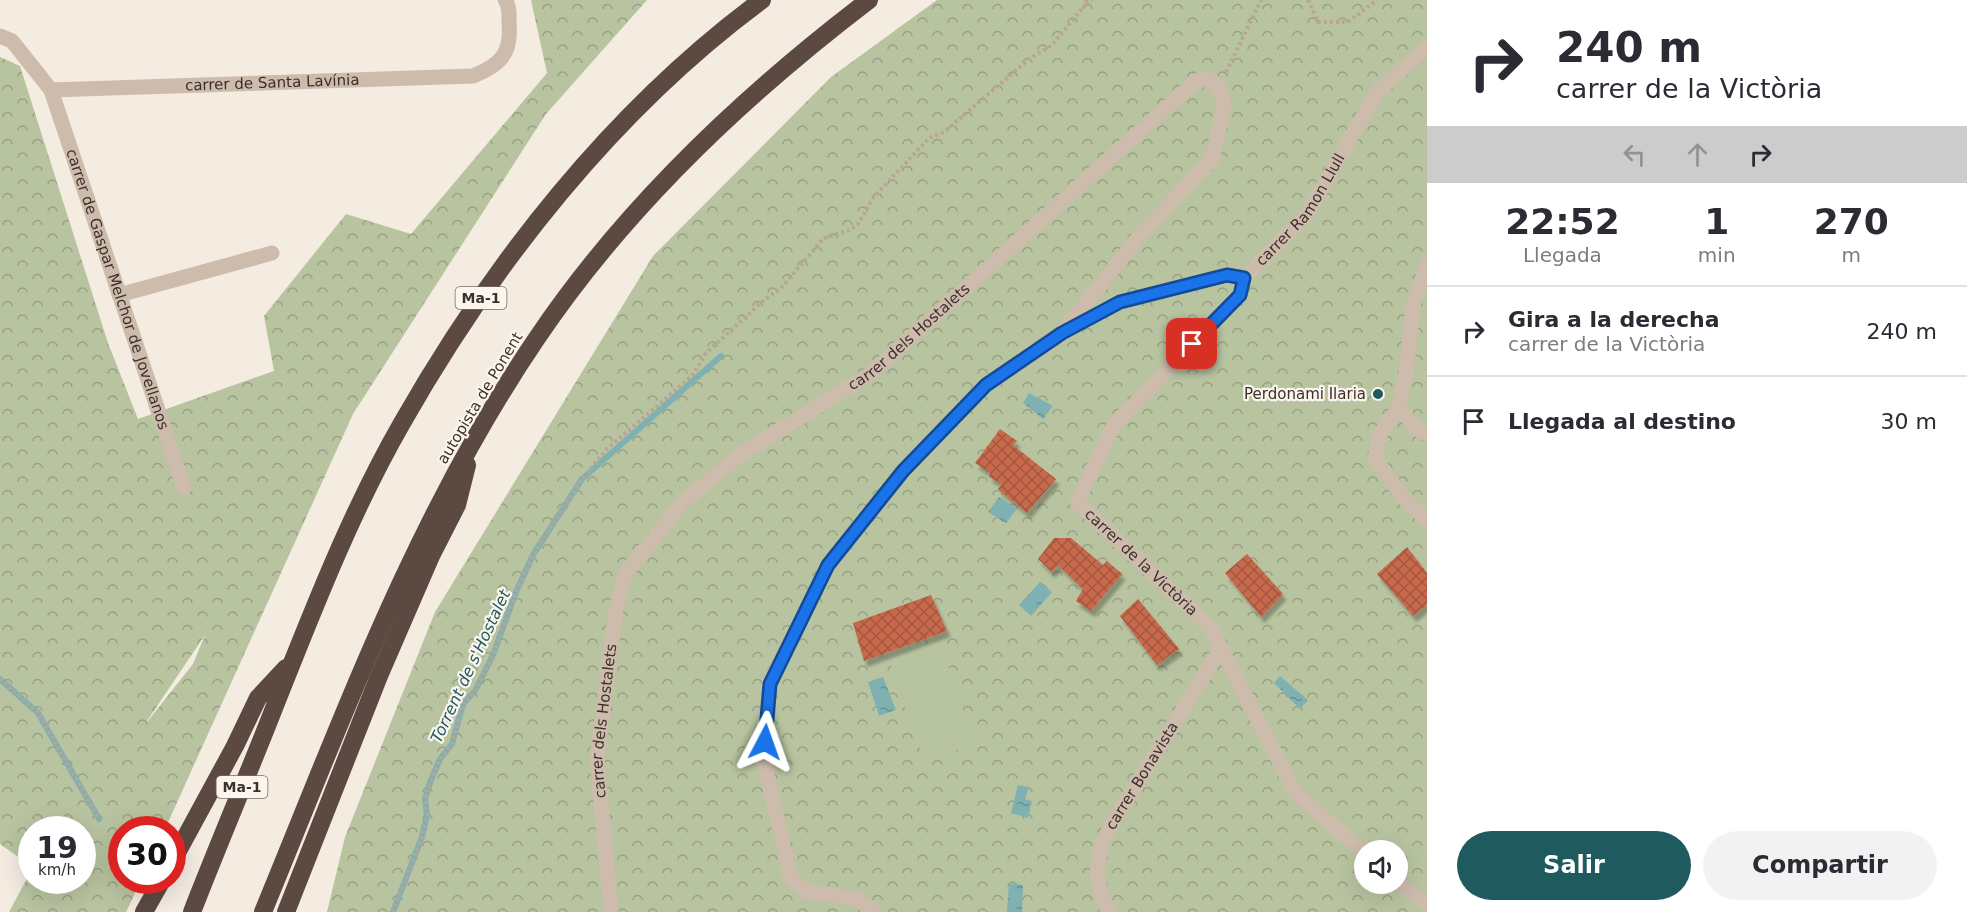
<!DOCTYPE html>
<html lang="es">
<head>
<meta charset="utf-8">
<style>
  :root { --surface:#fff; --page:#f2f2f3; --text:#2b2b33; --muted:#7c7c81; --line:#e1e1e2; --accent:#1f5a5e }
  body { margin:0; font-family:"DejaVu Sans",sans-serif; background:var(--page); color:var(--text); height:100vh; display:flex; flex-direction:column; font-size:22px; white-space:nowrap }
  * { box-sizing:border-box; margin:0 }
  p { font-size:20px; color:var(--muted) }
  .icon { flex:none; width:33px; height:33px; fill:none; stroke:currentColor; stroke-width:2; stroke-linecap:round; stroke-linejoin:round }
  .map { position:relative; flex:1; overflow:hidden }
  .sheet { display:flex; flex-direction:column; background:var(--surface); width:540px }
  .sheet>* { flex:none }
  .top-card { background:#fff; color:var(--text); overflow:hidden }
  .controls { position:absolute; left:1354px; top:840px; display:grid; gap:12px }
  .controls a { display:grid; place-items:center; width:54px; height:54px; border-radius:50%; background:var(--surface); box-shadow:0 6px 24px #0002; font-size:30px }
  .speed { position:absolute; left:18px; top:816px; display:flex; gap:12px; font-size:30px; font-weight:700; text-align:center }
  .speed>* { display:grid; place-content:center; width:78px; height:78px; border-radius:50%; background:var(--surface); box-shadow:0 6px 24px #0002; line-height:1 }
  .speed small { font-size:15px; font-weight:400 }
  .speed .limit { border:9px solid #d22; background:#fff; color:#111 }
  .pin { position:absolute; display:grid; place-items:center; width:51px; height:51px; color:#fff; margin:-26px; border-radius:12px; box-shadow:0 3px 9px #0006 }
  .me { position:absolute; width:66px; margin:-33px; rotate:4deg; stroke-linejoin:round; filter:drop-shadow(0 0 4px #0008) }
  .turn { display:flex; align-items:center; gap:21px; height:126px; padding:0 30px; font-size:27px }
  .turn .icon { width:78px; height:78px; stroke-width:2.5 }
  .turn b { display:block; font-size:42px; line-height:51px }
  .lanes { display:flex; align-items:center; height:57px; padding:0 30px; background:#0003; justify-content:center; gap:30px; direction:ltr }
  .lanes .off { opacity:.35 }
  .eta { display:flex; justify-content:space-evenly; align-items:center; height:102px; text-align:center }
  .eta b { font-size:36px; font-weight:800; line-height:42px }
  .primary-button { display:flex; gap:12px; margin-top:auto; padding:12px 30px }
  .primary-button a { flex:1; height:69px; border-radius:36px; background:var(--accent); color:#fff; font-size:24px; font-weight:800; line-height:69px; text-align:center }
  .primary-button a+a { background:var(--page); color:var(--text) }
  ul { padding:0; list-style:none }
  li { display:flex; align-items:center; gap:18px; height:90px; padding:0 30px; border-top:2px solid var(--line) }
  li div { flex:1 }
  li b { display:block; font-size:22px }
  li em { font-style:normal }
  main { display:flex; flex:1; min-height:0 }
  .map>svg:first-child { display:block }
</style>
</head>
<body>
<main>
<div class="map">
<svg width="1427" height="912" viewBox="0 0 1427 912">
  <defs>
    <pattern id="forest-crowns" width="20" height="18" patternUnits="userSpaceOnUse" patternTransform="scale(1.5)"><rect width="20" height="18" fill="#b8c4a0"/><path d="M2 6a3 3 0 1 1 6 0M12 15a3 3 0 1 1 6 0" fill="none" stroke="#97a083"/></pattern>
    <pattern id="water-ripples" width="26" height="14" patternUnits="userSpaceOnUse" patternTransform="scale(1.5)"><rect width="26" height="14" fill="#7fb0b2"/><path d="M2 4q2-2 4 0t4 0M15 11q2-2 4 0t4 0" fill="none" stroke="#699091"/></pattern>
    <pattern id="building-cross-hatch" width="8" height="8" patternUnits="userSpaceOnUse" patternTransform="scale(1.5)"><rect width="8" height="8" fill="#c8694b"/><path d="M0 0l8 8M0 8l8-8" fill="none" stroke="#a4573f"/></pattern>
    <filter id="shadow"><feDropShadow dx="3.5" dy="6" stdDeviation="1.5" flood-color="#0004"/></filter>
  </defs>
  <rect width="100%" height="100%" fill="#f4ebe1"/>
  <g fill="url(#forest-crowns)" fill-rule="evenodd">
    <path d="M 531,0 L 647,0 L 546,114 L 353,414 L 165,829 L 122,830 L 122,880 L 141,881 L 126,912 L 9,912 L 31,871 L 32,880 L 82,880 L 82,830 L 32,830 L 31,866 L 0,844 L 0,57 L 20,66 L 108,343 L 138,419 L 274,371 L 264,316 L 346,214 L 411,234 L 547,73 ZM 205,635 L 193,664 L 147,722 L 147,721 Z"/>
    <path d="M 937,0 L 1427,0 L 1427,912 L 327,912 L 345,837 L 435,612 L 653,256 L 831,77 ZM 1365,850 L 1398,850 L 1398,884 L 1365,884 Z"/>
  </g>
  <path fill="#b8c4a0" d="M 939,640 L 975,744 L 924,761 L 888,657 Z"/>
  <g fill="url(#water-ripples)">
    <path d="M 1029,393 L 1053,406 L 1043,419 L 1023,403 Z"/>
    <path d="M 999,497 L 1017,509 L 1006,523 L 988,512 Z"/>
    <path d="M 1040,582 L 1052,592 L 1031,616 L 1019,605 Z"/>
    <path d="M 1280,676 L 1308,700 L 1300,709 L 1274,683 Z"/>
    <path d="M 883,677 L 896,710 L 879,716 L 868,682 Z"/>
    <path d="M 1018,785 L 1029,787 L 1025,799 L 1032,801 L 1028,818 L 1011,813 Z"/>
    <path d="M 1009,883 L 1023,885 L 1022,912 L 1007,912 Z"/>
  </g>
  <g fill="none" stroke-linecap="round" stroke-linejoin="round">
    <g stroke="#7fb0b2" stroke-width="6">
      <path d="M 0,679 L 38,713 L 99,819"/>
      <path d="M 393,912 L 422,837 L 427,815 L 425,799 L 429,785 L 440,759 L 452,744 L 463,704 L 475,691 L 493,655 L 516,592 L 533,555 L 582,479 L 721,356"/>
    </g>
  </g>
  <g fill="url(#building-cross-hatch)" filter="url(#shadow)">
    <path d="M 1000,429 L 1017,441 L 1013,445 L 1056,479 L 1027,513 L 998,489 L 1002,484 L 989,477 L 990,473 L 975,463 Z"/>
    <path d="M 1054,538 L 1071,538 L 1103,565 L 1107,561 L 1122,574 L 1091,611 L 1076,601 L 1083,589 L 1058,565 L 1052,572 L 1038,559 Z"/>
    <path d="M 1407,547 L 1427,573 L 1427,605 L 1413,616 L 1377,574 Z"/>
    <path d="M 1247,554 L 1283,594 L 1261,617 L 1225,573 Z"/>
    <path d="M 931,595 L 947,631 L 864,661 L 853,623 Z"/>
    <path d="M 1138,599 L 1179,649 L 1157,665 L 1120,616 Z"/>
  </g>
  <g fill="none" stroke-linecap="round" stroke-linejoin="round">
    <g stroke="#b9a596" stroke-width="4" stroke-dasharray="3 3" stroke-linecap="butt">
      <path d="M 1308,0 L 1318,22 L 1348,22 L 1377,0"/>
      <path d="M 1086,4 L 1092,0"/>
      <path d="M 1226,72 L 1261,0"/>
      <path d="M 0,679 L 38,713 L 99,819"/>
      <path d="M 393,912 L 422,837 L 427,815 L 425,799 L 429,785 L 440,759 L 452,744 L 463,704 L 475,691 L 493,655 L 516,592 L 533,555 L 582,479 L 607,449 L 692,376 L 706,353 L 763,301 L 782,287 L 824,238 L 850,230 L 858,224 L 873,198 L 929,138 L 944,132 L 1028,60 L 1052,45 L 1086,4 L 1086,0"/>
    </g>
    <g stroke="#cdbbac" stroke-width="15">
      <path id="s1" d="M 0,36 L 12,41 L 51,90 L 473,76 C 500,65 512,54 509,23 C 509,15 510,6 505,0"/>
      <path id="s2" d="M 51,90 L 184,488"/>
      <path d="M 1427,265 L 1413,305 L 1407,367 L 1399,407 L 1416,429 L 1427,434"/>
      <path id="s3" d="M 1244,278 L 1240,295 L 1114,425 L 1077,502 L 1210,627 L 1295,792 L 1365,854"/>
      <path d="M 119,295 L 272,253"/>
      <path d="M 1399,407 L 1380,434 L 1375,458 L 1402,496 L 1427,520"/>
      <path d="M 1398,882 L 1427,904"/>
      <path id="s4" d="M 611,912 L 597,758 L 616,609 L 625,574 L 681,504 L 743,453 L 871,373 L 1196,81 L 1209,79 L 1219,87 L 1224,106 L 1212,159 L 1141,234 L 1062,333"/>
      <path id="s5" d="M 874,912 L 857,899 L 805,891 L 791,879 L 764,761 L 769,684 L 828,565 L 903,471 L 986,385 L 1062,333 L 1120,302 L 1227,275 L 1244,278 L 1307,214 L 1377,92 L 1427,47"/>
      <path id="s6" d="M 1110,912 C 1092,884 1095,857 1109,829 L 1221,648"/>
    </g>
    <g stroke="#5c4a42" stroke-width="18">
      <path d="M 172,862 L 235,746 L 258,698 L 286,668"/>
      <path d="M 144,912 L 162,880"/>
      <path d="M 192,912 C 220,840 250,770 278,698 C 315,605 352,510 402,423 C 493,263 613,110 762,0"/>
      <path d="M 263,912 C 344,715 417,514 537,338 C 626,206 743,96 869,0"/>
      <path d="M 286,912 L 379,676 L 431,556 L 457,505 L 467,465"/>
    </g>
  </g>
  <g fill="none" stroke-linecap="round" stroke-linejoin="round">
    <g stroke="#114b97" stroke-width="15">
      <path id="route" d="M 765,742 L 770,684 L 828,565 L 903,471 L 986,385 L 1062,333 L 1120,302 L 1227,275 L 1244,278 L 1240,295 L 1192,344"/>
    </g>
    <use href="#route" stroke="#1a73e8" stroke-width="10"/>
  </g>
  <circle fill="#1f5a5e" stroke="#fbf5ee" stroke-width="2" cx="1378" cy="394" r="6"/>
  <g text-anchor="middle" stroke-width="4.5" stroke-linejoin="round" paint-order="stroke">
    <g fill="#fbf5ee" stroke="#756b66" stroke-width="1.5">
      <rect x="455.5" y="287" width="51" height="22" rx="4.5"/>
      <rect x="216.5" y="776" width="51" height="22" rx="4.5"/>
    </g>
    <g font-size="14" font-weight="bold" fill="#3b302b">
      <text x="481" y="303">Ma-1</text>
      <text x="242" y="792">Ma-1</text>
    </g>
    <g font-size="15" fill="#3b302b" stroke="#fbf5ee">
      <text dy="5" stroke="none"><textPath href="#s1" startOffset="297">carrer de Santa Lavínia</textPath></text>
      <text dy="5" stroke="none"><textPath href="#s5" startOffset="1038">carrer Ramon Llull</textPath></text>
      <text dy="5" stroke="none"><textPath href="#s2" startOffset="210">carrer de Gaspar Melchor de Jovellanos</textPath></text>
      <text dy="5" stroke="none"><textPath href="#s4" startOffset="714">carrer dels Hostalets</textPath></text>
      <text transform="translate(480 398) rotate(-59)" y="5">autopista de Ponent</text>
      <text dy="5" stroke="none"><textPath href="#s3" startOffset="372">carrer de la Victòria</textPath></text>
      <text dy="5" stroke="none"><textPath href="#s4" startOffset="192">carrer dels Hostalets</textPath></text>
      <text dy="5" stroke="none"><textPath href="#s6" startOffset="150">carrer Bonavista</textPath></text>
    </g>
    <g font-size="15" fill="#3b302b" stroke="#fbf5ee" text-anchor="end">
      <text x="1366" y="399">Perdonami Ilaria</text>
    </g>
    <g font-size="16" font-style="italic" fill="#1f5a5e" stroke="#fbf5ee">
      <text transform="translate(470 666) rotate(-65)" y="6">Torrent de s'Hostalet</text>
    </g>
  </g>
</svg>
<div class="controls">
<a><svg class="icon" aria-label="sound" viewBox="0 0 24 24"><path d="M4 9h4l5-4v14l-5-4H4zM17 9q2 3 0 6"/></svg></a>
</div>
<div class="speed"><div>19<small>km/h</small></div><div class="limit">30</div></div>
<div class="pin" style="left:1192px;top:344px;background:#d93025"><svg class="icon" aria-label="arrive" viewBox="0 0 24 24"><path d="M6 21V4h12l-3 4 3 4H6"/></svg></div>
<svg class="me" style="left:765px;top:742px" viewBox="-20 -20 40 40"><path d="M0-17L14 15 0 8-14 15z" fill="#1a73e8" stroke="#fff" stroke-width="4"/></svg>
</div>
<section class="sheet">
<div class="top-card">
<div class="turn"><svg class="icon" aria-label="right" viewBox="0 0 24 24"><path d="M7 20v-9h11M14 6l5 5-5 5"/></svg><div><b>240 m</b>carrer de la Victòria</div></div>
<div class="lanes"><svg class="icon off" aria-label="left" viewBox="0 0 24 24"><path d="M17 20v-9H6M10 6l-5 5 5 5"/></svg><svg class="icon off" aria-label="ahead" viewBox="0 0 24 24"><path d="M12 20V5M6 11l6-6 6 6"/></svg><svg class="icon" aria-label="right" viewBox="0 0 24 24"><path d="M7 20v-9h11M14 6l5 5-5 5"/></svg></div>
</div>
<div class="eta">
<div><b>22:52</b><p>Llegada</p></div>
<div><b>1</b><p>min</p></div>
<div><b>270</b><p>m</p></div>
</div>
<ul>
<li><svg class="icon" aria-label="right" viewBox="0 0 24 24"><path d="M7 20v-9h11M14 6l5 5-5 5"/></svg><div><b>Gira a la derecha</b><p>carrer de la Victòria</p></div><em>240 m</em></li>
<li><svg class="icon" aria-label="arrive" viewBox="0 0 24 24"><path d="M6 21V4h12l-3 4 3 4H6"/></svg><div><b>Llegada al destino</b></div><em>30 m</em></li>
</ul>
<div class="primary-button"><a>Salir</a><a>Compartir</a></div>
</section>
</main>
</body>
</html>
